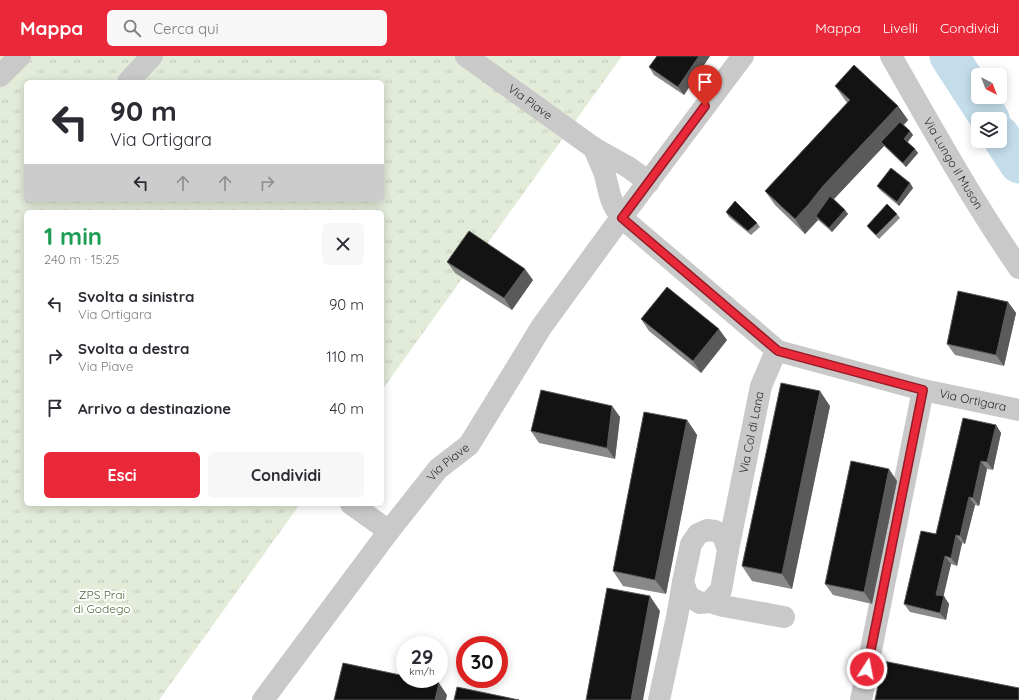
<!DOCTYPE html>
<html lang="it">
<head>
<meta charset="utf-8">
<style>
  :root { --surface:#fff; --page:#f7f7f7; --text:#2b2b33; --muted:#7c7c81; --accent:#e92839 }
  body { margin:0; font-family:Quicksand,sans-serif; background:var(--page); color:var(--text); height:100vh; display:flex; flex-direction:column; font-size:15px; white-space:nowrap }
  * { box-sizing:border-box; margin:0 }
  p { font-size:13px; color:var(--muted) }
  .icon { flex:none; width:22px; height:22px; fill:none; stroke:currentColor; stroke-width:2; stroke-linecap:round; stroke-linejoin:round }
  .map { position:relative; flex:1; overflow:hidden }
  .side { position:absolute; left:24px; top:154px; width:360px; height:296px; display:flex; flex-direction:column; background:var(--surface); border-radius:6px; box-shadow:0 2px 10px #0003 }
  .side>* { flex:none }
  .top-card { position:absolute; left:24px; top:24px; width:360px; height:122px; border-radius:6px; box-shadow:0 2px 10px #0003; background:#fff; color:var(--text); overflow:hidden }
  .needle { width:26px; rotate:138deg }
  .controls { position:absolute; left:971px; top:12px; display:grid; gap:8px }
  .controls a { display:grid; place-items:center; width:36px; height:36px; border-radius:6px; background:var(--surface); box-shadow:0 2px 10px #0003; font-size:20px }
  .speed { position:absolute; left:396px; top:580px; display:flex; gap:8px; font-size:20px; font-weight:700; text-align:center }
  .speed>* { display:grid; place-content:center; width:52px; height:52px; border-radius:50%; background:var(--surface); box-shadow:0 2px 10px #0003; line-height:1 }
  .speed small { font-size:10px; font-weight:400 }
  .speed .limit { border:6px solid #d22; background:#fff; color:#111 }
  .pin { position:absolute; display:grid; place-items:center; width:34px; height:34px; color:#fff; margin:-41px -17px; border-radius:50% 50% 50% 0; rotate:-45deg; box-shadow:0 0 4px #0007 }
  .pin .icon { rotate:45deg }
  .me { position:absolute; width:44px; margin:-22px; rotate:11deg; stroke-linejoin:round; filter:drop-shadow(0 0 3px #0008) }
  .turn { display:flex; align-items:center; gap:14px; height:84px; padding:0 20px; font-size:18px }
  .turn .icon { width:52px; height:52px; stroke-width:2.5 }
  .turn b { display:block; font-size:28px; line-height:34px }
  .lanes { display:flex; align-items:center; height:38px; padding:0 20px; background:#0003; justify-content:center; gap:20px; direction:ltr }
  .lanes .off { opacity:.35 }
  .round { display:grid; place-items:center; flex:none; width:42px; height:42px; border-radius:6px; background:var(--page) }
  .head { display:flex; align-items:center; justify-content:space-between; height:68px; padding:0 20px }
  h1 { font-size:24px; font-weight:700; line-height:30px; color:#1e9e55 }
  .button { display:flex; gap:8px; margin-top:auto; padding:8px 20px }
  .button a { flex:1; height:46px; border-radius:6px; background:var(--accent); color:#fff; font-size:16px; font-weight:700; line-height:46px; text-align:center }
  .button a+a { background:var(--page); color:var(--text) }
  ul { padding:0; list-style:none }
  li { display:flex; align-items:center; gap:12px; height:52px; padding:0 20px }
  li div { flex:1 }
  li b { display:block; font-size:15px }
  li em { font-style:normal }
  header { display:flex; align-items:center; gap:24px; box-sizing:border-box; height:56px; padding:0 20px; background:var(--accent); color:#fff }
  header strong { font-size:19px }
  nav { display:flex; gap:22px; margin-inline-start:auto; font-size:14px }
  .search { width:280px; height:36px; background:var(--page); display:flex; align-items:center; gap:10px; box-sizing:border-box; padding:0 14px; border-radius:6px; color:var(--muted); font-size:15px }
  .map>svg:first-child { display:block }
</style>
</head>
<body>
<header>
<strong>Mappa</strong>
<div class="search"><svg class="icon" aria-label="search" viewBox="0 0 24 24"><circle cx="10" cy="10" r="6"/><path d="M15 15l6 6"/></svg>Cerca qui</div>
<nav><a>Mappa</a><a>Livelli</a><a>Condividi</a></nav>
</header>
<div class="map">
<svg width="1019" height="644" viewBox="0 0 1019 644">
  <defs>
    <pattern id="park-tufts" width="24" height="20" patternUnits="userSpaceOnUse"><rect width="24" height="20" fill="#e3ebd9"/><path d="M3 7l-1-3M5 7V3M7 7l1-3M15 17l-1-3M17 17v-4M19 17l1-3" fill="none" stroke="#c3caba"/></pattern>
  </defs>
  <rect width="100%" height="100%" fill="#fff"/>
  <path fill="url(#park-tufts)" fill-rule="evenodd" d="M 0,0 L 622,0 L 382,334 L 382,156 L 26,156 L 26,448 L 300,448 L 159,644 L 0,644 ZM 26,26 L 382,26 L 382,144 L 26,144 Z"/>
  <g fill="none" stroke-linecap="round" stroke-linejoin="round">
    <g stroke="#c4ddeb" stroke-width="39">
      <path d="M 949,0 L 990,63"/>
      <path d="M 1000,79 L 1019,108"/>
    </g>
    <g stroke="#c9c9c9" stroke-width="22">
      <path id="s1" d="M 466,0 L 594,92 L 628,111 L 649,126"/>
      <path id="s2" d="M 891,0 C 932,72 972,144 1019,212"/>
      <path d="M 0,20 L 20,0"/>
      <path d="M 128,26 L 152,0"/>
      <path id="s3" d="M 594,92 C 597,100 601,108 604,116 C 610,135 608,144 622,162 L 778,295 L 923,334 L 1019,354"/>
      <path d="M 351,448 L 389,475"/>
      <path d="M 707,474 L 715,475 L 723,479 L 728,494 L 721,534 L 710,546 L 700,547 L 688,540 L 683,526 L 691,488 L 698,478 Z"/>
      <path id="s4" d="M 728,494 L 761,330 L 773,302 L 778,295"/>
      <path d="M 710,546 L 723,550 L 784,561"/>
      <path id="s5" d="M 263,644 L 389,475 L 438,413 L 469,389 L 542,270 L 612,174 L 743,0"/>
      <path d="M 659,644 L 677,561 L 683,526"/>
      <path d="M 861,644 L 923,334"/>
    </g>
  </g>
  <g fill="#898989">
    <path d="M 657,0 L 710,0 L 684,39 L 654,19 L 649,11 Z"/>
    <path d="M 835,30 L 898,50 L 908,64 L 904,69 L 910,75 L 913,79 L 907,86 L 915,93 L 918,97 L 906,111 L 884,90 L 834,143 L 845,154 L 848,158 L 832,176 L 818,164 L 805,178 L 775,149 L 765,135 L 847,47 L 845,44 Z"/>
    <path d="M 910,127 L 913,132 L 899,150 L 880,134 L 877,130 Z"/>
    <path d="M 726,156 L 757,167 L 760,171 L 751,179 L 729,161 Z"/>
    <path d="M 897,158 L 900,162 L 879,183 L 870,174 L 867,170 Z"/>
    <path d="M 447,206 L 533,224 L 512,254 L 455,217 Z"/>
    <path d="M 1008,246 L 1016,257 L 1004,310 L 955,299 L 947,288 Z"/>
    <path d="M 641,263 L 727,284 L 701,317 L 649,275 Z"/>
    <path d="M 612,350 L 620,361 L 615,403 L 539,387 L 531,375 Z"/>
    <path d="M 830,350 L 792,533 L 752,525 L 742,510 Z"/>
    <path d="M 687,364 L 697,379 L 666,538 L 623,530 L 613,515 Z"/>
    <path d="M 996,369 L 1001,377 L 993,414 L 987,413 L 979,450 L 975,449 L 965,488 L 962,487 L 957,510 L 951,508 L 943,540 L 949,548 L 946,564 L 910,556 L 904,548 L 936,478 Z"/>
    <path d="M 897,425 L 872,548 L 833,539 L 825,528 Z"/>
  </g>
  <g fill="#5a5a5a">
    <path d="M 699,0 L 710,0 L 684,39 L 678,31 Z"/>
    <path d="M 898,50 L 908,64 L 884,89 L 881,86 L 884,90 L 833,144 L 816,160 L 818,164 L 805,178 L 795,163 L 823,130 Z"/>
    <path d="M 910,75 L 913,79 L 907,87 L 904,83 Z"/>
    <path d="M 915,93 L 918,97 L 906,111 L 903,107 Z"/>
    <path d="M 910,127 L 913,132 L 899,150 L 897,146 Z"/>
    <path d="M 845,154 L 848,158 L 832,176 L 829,172 Z"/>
    <path d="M 525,213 L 533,224 L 512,254 L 504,242 Z"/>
    <path d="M 1008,246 L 1016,257 L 1004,310 L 996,299 Z"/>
    <path d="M 719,273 L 727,284 L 701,317 L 693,305 Z"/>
    <path d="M 820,335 L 830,350 L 792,533 L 782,518 Z"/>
    <path d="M 612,350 L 620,361 L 615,403 L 607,392 Z"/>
    <path d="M 687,364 L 697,379 L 666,538 L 655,524 Z"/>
    <path d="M 996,369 L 1001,377 L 993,414 L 987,406 Z"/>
    <path d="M 981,405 L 987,413 L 979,450 L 973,442 Z"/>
    <path d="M 889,413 L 897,425 L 872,548 L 864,536 Z"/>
    <path d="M 969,441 L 975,449 L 965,488 L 960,480 Z"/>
    <path d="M 956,479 L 962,487 L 957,510 L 951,502 Z"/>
    <path d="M 945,500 L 951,508 L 942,547 L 936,539 Z"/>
    <path d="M 650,540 L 660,555 L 643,644 L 631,644 Z"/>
    <path d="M 944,540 L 949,548 L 946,564 L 940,557 Z"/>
    <path d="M 439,627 L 447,639 L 446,644 L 435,644 Z"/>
  </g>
  <g fill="#131313" stroke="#5a5a5a">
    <path d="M 657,0 L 699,0 L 678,31 L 649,11 Z"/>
    <path d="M 854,9 L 898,50 L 823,130 L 808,149 L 795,163 L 765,135 L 850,44 L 835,30 Z"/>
    <path d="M 900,66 L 910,75 L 904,83 L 915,93 L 903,107 L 881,86 Z"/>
    <path d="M 891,112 L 910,127 L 897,146 L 877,130 Z"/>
    <path d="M 830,140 L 845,154 L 829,172 L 816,160 Z"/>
    <path d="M 735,145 L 757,167 L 748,175 L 726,156 Z"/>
    <path d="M 887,148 L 897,158 L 876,179 L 867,170 Z"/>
    <path d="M 469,175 L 525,213 L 504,242 L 447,206 Z"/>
    <path d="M 667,231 L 719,273 L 693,305 L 641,263 Z"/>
    <path d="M 958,235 L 1008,246 L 996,299 L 947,288 Z"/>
    <path d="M 781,327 L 820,335 L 782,518 L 742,510 Z"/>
    <path d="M 541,334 L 612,350 L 607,392 L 531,375 Z"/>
    <path d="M 644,356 L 687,364 L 655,524 L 613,515 Z"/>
    <path d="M 963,362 L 996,369 L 987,406 L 981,405 L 973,442 L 969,441 L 960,480 L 956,479 L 951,502 L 945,500 L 936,539 L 944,540 L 940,557 L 904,548 L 921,475 L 936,478 Z"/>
    <path d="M 851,405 L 889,413 L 864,536 L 825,528 Z"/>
    <path d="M 607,532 L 650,540 L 631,644 L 586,644 Z"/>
    <path d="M 883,605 L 1019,632 L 1019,644 L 875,644 Z"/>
    <path d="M 343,607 L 405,620 L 405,623 L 419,623 L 439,627 L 435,644 L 334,644 Z"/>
    <path d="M 457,631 L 519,644 L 454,644 Z"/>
  </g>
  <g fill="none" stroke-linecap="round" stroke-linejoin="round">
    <g stroke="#971a25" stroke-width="10">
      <path id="route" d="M 705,50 L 622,162 L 778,295 L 923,334 L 867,613"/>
    </g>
    <use href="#route" stroke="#e92839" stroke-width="7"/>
  </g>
  <g text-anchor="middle" stroke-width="4" stroke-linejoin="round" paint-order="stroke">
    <g font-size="12" fill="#2c2c2c" stroke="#fff">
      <text dy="4" stroke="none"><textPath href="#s1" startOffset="79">Via Piave</textPath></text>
      <text dy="4" stroke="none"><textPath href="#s2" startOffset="124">Via Lungo il Muson</textPath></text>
      <text dy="4" stroke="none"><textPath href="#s3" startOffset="482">Via Ortigara</textPath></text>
      <text dy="4" stroke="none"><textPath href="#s4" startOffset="120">Via Col di Lana</textPath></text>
      <text dy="4" stroke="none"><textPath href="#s5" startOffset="302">Via Piave</textPath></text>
    </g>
    <g font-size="12" fill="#506939" stroke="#fff">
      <text x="102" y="543">ZPS Prai<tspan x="102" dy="14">di Godego</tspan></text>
    </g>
  </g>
</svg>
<div class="controls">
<a><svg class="needle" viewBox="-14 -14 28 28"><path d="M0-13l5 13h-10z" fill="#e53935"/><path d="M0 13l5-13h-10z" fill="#7c7c81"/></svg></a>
<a><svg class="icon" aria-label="layers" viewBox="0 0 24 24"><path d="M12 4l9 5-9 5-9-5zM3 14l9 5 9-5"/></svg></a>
</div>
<div class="speed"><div>29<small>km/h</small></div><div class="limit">30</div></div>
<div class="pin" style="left:705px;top:50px;background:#d93025"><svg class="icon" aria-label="arrive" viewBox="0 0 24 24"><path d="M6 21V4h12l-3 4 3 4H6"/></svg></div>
<svg class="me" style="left:867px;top:613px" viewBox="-20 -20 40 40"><circle r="17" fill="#e92839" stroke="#fff" stroke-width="3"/><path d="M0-11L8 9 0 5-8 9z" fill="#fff"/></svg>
<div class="top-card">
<div class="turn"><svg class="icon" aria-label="left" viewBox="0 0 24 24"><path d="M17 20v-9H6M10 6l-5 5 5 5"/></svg><div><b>90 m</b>Via Ortigara</div></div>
<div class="lanes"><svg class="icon" aria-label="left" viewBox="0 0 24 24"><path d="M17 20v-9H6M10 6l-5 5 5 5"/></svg><svg class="icon off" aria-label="ahead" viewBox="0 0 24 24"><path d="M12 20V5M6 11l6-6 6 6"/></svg><svg class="icon off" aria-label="ahead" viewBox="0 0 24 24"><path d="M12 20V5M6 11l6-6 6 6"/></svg><svg class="icon off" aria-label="right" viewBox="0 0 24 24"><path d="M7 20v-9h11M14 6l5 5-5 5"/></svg></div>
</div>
<section class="side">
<div class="head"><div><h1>1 min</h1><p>240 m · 15:25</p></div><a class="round"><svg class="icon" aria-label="close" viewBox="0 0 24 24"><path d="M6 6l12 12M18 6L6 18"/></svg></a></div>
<ul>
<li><svg class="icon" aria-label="left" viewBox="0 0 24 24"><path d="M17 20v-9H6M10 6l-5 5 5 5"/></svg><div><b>Svolta a sinistra</b><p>Via Ortigara</p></div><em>90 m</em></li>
<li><svg class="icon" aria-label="right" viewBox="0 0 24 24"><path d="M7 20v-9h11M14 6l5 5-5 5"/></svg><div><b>Svolta a destra</b><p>Via Piave</p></div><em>110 m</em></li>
<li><svg class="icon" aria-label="arrive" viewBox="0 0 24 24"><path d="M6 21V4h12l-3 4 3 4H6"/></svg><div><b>Arrivo a destinazione</b></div><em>40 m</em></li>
</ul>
<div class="button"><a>Esci</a><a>Condividi</a></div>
</section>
</div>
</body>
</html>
